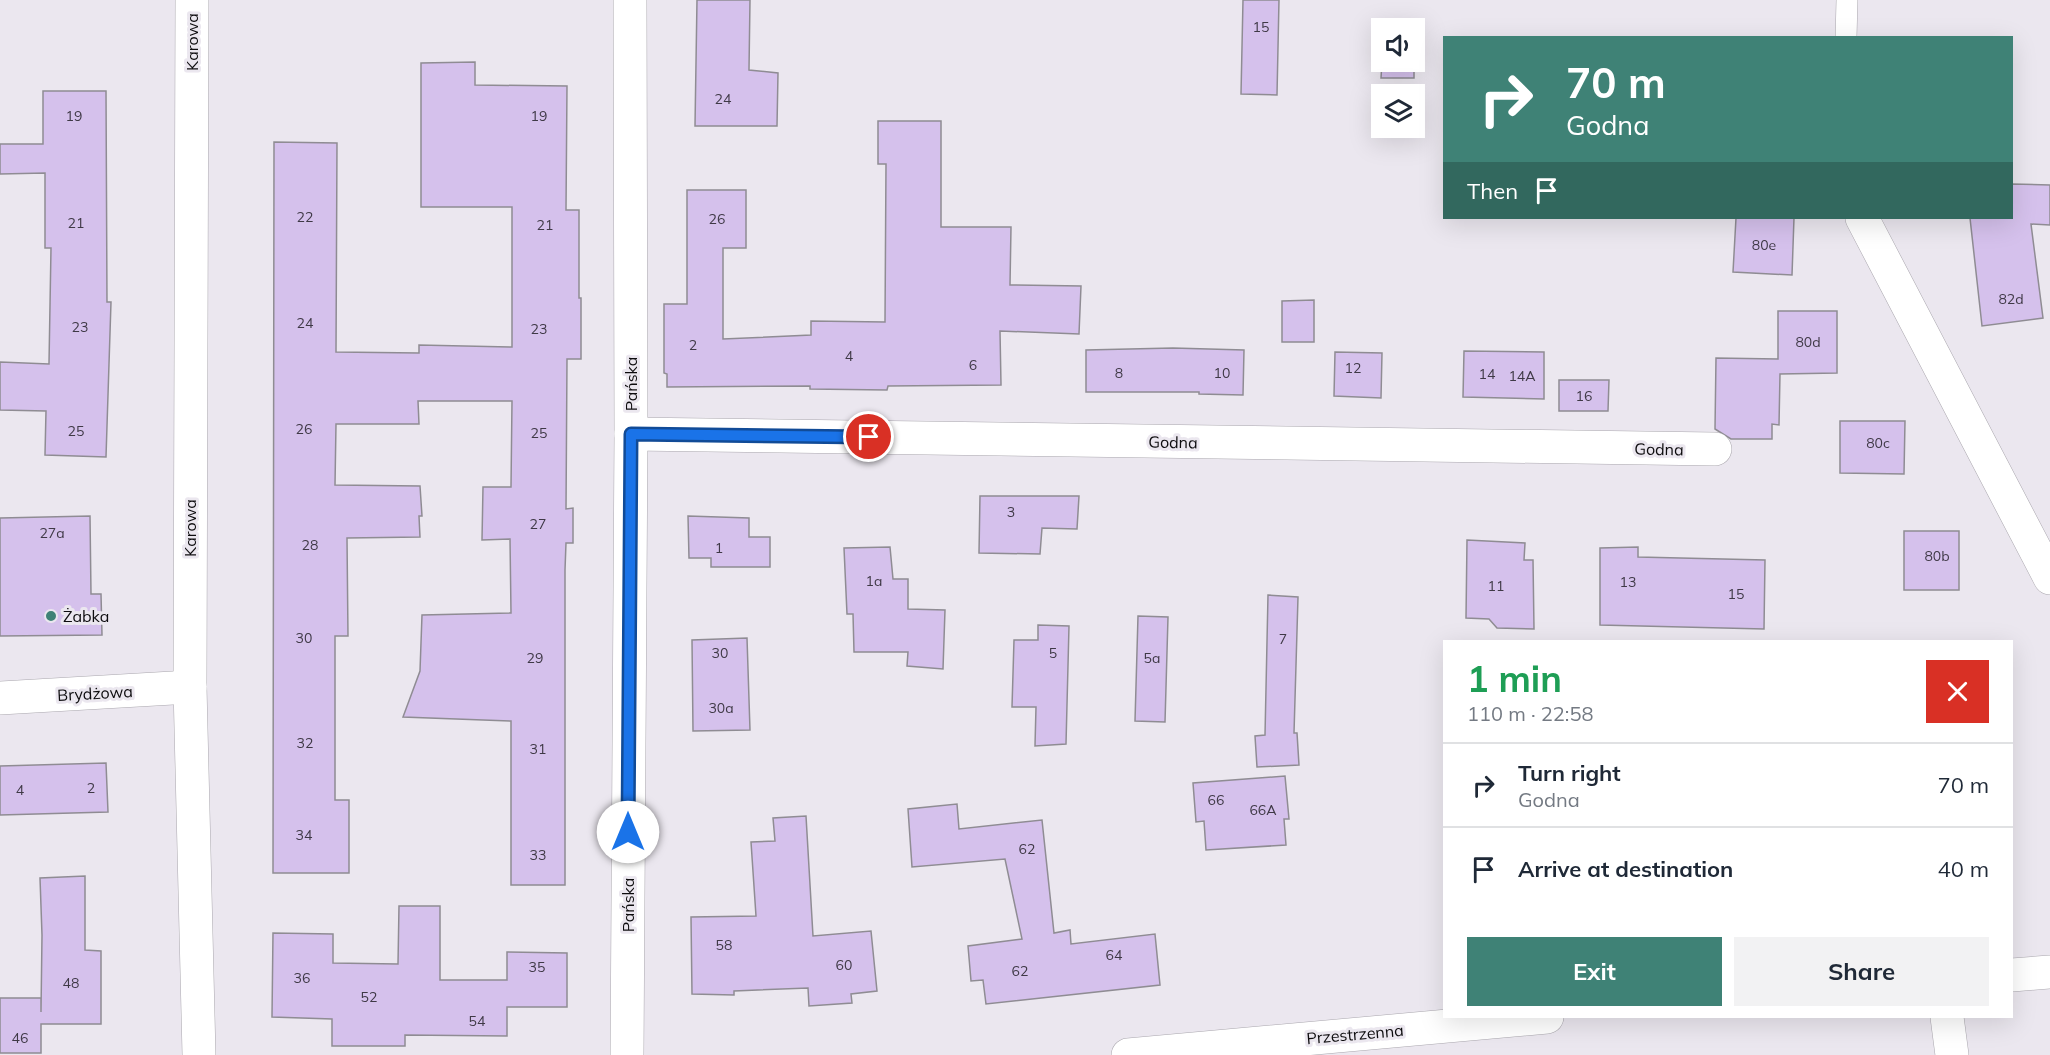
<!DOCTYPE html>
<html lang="en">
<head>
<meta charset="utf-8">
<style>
  :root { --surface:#fff; --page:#f2f2f3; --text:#1f2937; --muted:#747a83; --line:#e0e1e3; --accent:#3f8276 }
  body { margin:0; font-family:Mulish,sans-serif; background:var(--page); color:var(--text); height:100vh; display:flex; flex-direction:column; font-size:22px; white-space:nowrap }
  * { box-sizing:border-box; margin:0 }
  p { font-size:20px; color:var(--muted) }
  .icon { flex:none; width:33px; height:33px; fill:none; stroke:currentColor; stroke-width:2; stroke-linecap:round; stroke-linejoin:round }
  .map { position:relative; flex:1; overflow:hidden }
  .details { position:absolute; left:1443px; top:640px; width:570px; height:378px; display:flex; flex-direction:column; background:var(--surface); border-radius:0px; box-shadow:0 6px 24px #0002 }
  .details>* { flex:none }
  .hud { position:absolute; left:1443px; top:36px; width:570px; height:183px; border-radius:0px; box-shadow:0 6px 24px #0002; background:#3f8276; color:#fff; overflow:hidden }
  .fabs { position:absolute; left:1371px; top:18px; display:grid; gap:12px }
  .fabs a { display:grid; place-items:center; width:54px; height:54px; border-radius:0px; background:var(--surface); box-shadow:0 6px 24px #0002; font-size:30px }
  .pin { position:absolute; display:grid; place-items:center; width:51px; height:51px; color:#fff; margin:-26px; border:3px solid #fff; border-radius:50%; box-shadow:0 2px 6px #0007 }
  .me { position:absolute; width:66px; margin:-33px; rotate:0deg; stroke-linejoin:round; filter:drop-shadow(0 0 4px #0008) }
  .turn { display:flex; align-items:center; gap:21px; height:126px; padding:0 24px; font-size:27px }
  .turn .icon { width:78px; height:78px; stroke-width:2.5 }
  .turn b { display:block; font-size:42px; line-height:51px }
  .then { display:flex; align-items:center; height:57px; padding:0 24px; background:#0003; gap:12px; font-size:22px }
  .round { display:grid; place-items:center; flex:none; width:63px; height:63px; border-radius:0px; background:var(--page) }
  .summary { display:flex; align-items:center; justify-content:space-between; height:102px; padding:0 24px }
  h1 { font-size:36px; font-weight:700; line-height:45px; color:#1e9e55 }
  .action { display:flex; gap:12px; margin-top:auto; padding:12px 24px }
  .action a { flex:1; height:69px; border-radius:0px; background:var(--accent); color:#fff; font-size:24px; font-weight:700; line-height:69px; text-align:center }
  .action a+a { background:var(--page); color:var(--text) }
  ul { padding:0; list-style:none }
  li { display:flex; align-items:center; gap:18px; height:84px; padding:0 24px; border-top:2px solid var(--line) }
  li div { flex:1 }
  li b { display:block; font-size:22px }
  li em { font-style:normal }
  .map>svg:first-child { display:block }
</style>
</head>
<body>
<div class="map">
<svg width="2050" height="1055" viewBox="0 0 2050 1055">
  <rect width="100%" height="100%" fill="#ebe7ef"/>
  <g fill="#d5c1ec" stroke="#8f8c93" stroke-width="1.5">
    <path d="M 697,0 L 750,0 L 749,70 L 778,73 L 777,126 L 695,126 Z"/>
    <path d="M 1243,0 L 1279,0 L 1277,95 L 1241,94 Z"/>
    <path d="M 1382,21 L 1415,22 L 1414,32 L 1414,28 L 1382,28 Z"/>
    <path d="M 475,62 L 475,85 L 567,86 L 566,210 L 579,210 L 579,298 L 581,298 L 581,359 L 567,359 L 566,509 L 573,508 L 573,543 L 566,543 L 565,570 L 565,885 L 511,885 L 511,721 L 403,717 L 420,671 L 422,615 L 511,613 L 510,539 L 482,540 L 483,487 L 511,487 L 512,401 L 418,401 L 419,424 L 336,424 L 335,485 L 420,486 L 422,516 L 419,516 L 420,537 L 347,538 L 348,636 L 335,636 L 335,800 L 349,800 L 349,873 L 273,873 L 274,142 L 337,143 L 336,352 L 419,353 L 419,345 L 512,347 L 512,207 L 421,207 L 421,63 Z"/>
    <path d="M 1382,62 L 1414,62 L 1414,78 L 1381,78 Z"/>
    <path d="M 43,91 L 106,91 L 107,302 L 111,302 L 106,457 L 45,455 L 46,411 L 0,410 L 0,362 L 49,364 L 51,248 L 45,248 L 45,173 L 0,174 L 0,144 L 43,144 Z"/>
    <path d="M 878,121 L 941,121 L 941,227 L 1011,227 L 1010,285 L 1081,286 L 1079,334 L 1000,331 L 1001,385 L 888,386 L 887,390 L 810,389 L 810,386 L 667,387 L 667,374 L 664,373 L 664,304 L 687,304 L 687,190 L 746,190 L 746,248 L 723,248 L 723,339 L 811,335 L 811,321 L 885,322 L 886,164 L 878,164 Z"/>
    <path d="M 2012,184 L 2050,185 L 2050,225 L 2031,224 L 2043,318 L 1982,326 L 1970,218 L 2012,218 Z"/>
    <path d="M 1736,218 L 1794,218 L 1792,275 L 1733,272 Z"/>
    <path d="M 1314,300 L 1314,342 L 1282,342 L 1282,301 Z"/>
    <path d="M 1778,311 L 1837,311 L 1837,373 L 1780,374 L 1779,425 L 1772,424 L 1772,439 L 1731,439 L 1715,429 L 1716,358 L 1778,359 Z"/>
    <path d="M 1173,348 L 1244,350 L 1243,395 L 1199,394 L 1199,392 L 1086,392 L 1086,350 Z"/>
    <path d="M 1464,351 L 1544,352 L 1544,399 L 1463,397 Z"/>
    <path d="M 1335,352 L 1382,353 L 1381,398 L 1334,396 Z"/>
    <path d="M 1559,380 L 1609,380 L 1608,411 L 1559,411 Z"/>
    <path d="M 1840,421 L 1905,421 L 1904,474 L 1840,473 Z"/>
    <path d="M 980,496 L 1079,496 L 1077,529 L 1042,528 L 1040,554 L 979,553 Z"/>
    <path d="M 90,516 L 91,594 L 101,594 L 102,635 L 0,636 L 0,518 Z"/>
    <path d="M 688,516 L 749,518 L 749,537 L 770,537 L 770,567 L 711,567 L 711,558 L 689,558 Z"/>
    <rect x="1904" y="531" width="55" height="59"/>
    <path d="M 1467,540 L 1525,543 L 1524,560 L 1533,560 L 1534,629 L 1497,628 L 1489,619 L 1466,618 Z"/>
    <path d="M 890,547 L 893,579 L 908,579 L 908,609 L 945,610 L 943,669 L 907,666 L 908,652 L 854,652 L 853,614 L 847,614 L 844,548 Z"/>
    <path d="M 1638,547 L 1638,557 L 1765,560 L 1764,629 L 1600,625 L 1600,548 Z"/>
    <path d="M 1268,595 L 1298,597 L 1294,733 L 1297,733 L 1299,765 L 1257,767 L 1255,736 L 1265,735 Z"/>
    <path d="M 1138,616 L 1168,617 L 1165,722 L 1135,721 Z"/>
    <path d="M 1038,625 L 1069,626 L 1066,744 L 1035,746 L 1036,707 L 1012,707 L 1014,640 L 1038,640 Z"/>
    <path d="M 747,638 L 750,730 L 693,731 L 692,640 Z"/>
    <path d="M 106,763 L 108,812 L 0,815 L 0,766 Z"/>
    <path d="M 1285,776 L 1289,819 L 1284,819 L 1286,845 L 1206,850 L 1204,821 L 1196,822 L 1193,783 Z"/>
    <path d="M 957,804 L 959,829 L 1042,820 L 1054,933 L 1070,930 L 1071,944 L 1155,934 L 1160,985 L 986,1004 L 983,980 L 971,981 L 968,946 L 1022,939 L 1005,859 L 912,867 L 908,809 Z"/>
    <path d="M 806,816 L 813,936 L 871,931 L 877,991 L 851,994 L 852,1003 L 809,1006 L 808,988 L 734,991 L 734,995 L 692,994 L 691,917 L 756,916 L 751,842 L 775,841 L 773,818 Z"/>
    <path d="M 85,876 L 85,950 L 101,951 L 101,1024 L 41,1024 L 41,1053 L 0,1053 L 0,998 L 41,998 L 41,1012 L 42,935 L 40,878 Z"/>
    <path d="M 399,906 L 440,906 L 440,980 L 507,980 L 507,952 L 567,953 L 567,1007 L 507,1007 L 507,1036 L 405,1035 L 405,1046 L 332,1046 L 332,1019 L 272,1017 L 273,933 L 333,934 L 333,963 L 398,964 Z"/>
  </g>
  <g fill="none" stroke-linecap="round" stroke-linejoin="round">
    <g stroke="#aaa7ae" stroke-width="22">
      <path id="lane" d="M 1846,38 L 1847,0"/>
    </g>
    <g stroke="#aaa7ae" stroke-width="34">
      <g id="street">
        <path d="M 192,0 L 190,687 L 199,1055"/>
        <path d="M 1862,218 L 2050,578"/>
        <path d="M 631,434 L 1715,449"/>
        <path d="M 0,698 L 190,687"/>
        <path d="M 1947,1017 L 1952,1055"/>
        <path d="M 627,1055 L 631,434 L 630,0"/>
      </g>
    </g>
    <g stroke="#aaa7ae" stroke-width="34">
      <g id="secondary">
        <path d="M 2012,975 L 2050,972"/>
        <path d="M 1128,1055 L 1547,1017"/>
      </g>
    </g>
    <use href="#lane" stroke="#fff" stroke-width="21"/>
    <use href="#street" stroke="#fff" stroke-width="33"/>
    <use href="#secondary" stroke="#fff" stroke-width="33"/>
  </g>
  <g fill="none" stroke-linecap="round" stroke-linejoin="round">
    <g stroke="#114b97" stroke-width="15">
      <path id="route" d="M 628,832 L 631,434 L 869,437"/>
    </g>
    <use href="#route" stroke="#1a73e8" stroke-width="10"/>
  </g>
  <circle fill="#3f8276" stroke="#ebe7ef" stroke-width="2" cx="51" cy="616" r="6"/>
  <g text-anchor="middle" stroke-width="6" stroke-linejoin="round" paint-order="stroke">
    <g font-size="14" fill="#3f3946">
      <text x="1261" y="32">15</text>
      <text x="723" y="104">24</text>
      <text x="74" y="121">19</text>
      <text x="539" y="121">19</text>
      <text x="305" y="222">22</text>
      <text x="717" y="224">26</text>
      <text x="76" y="228">21</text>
      <text x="545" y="230">21</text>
      <text x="1764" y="250">80e</text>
      <text x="2011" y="304">82d</text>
      <text x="305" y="328">24</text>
      <text x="80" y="332">23</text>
      <text x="539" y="334">23</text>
      <text x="1808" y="347">80d</text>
      <text x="693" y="350">2</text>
      <text x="849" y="361">4</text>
      <text x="973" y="370">6</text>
      <text x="1353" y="373">12</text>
      <text x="1119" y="378">8</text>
      <text x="1222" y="378">10</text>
      <text x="1487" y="379">14</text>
      <text x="1522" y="381">14A</text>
      <text x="1584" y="401">16</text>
      <text x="304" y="434">26</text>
      <text x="76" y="436">25</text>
      <text x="539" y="438">25</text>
      <text x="1878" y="448">80c</text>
      <text x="1011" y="517">3</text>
      <text x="538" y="529">27</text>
      <text x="52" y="538">27a</text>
      <text x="310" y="550">28</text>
      <text x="719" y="553">1</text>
      <text x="1937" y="561">80b</text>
      <text x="874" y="586">1a</text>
      <text x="1628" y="587">13</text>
      <text x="1496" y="591">11</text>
      <text x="1736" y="599">15</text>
      <text x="304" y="643">30</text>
      <text x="1283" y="644">7</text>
      <text x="720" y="658">30</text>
      <text x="1053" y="658">5</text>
      <text x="535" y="663">29</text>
      <text x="1152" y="663">5a</text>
      <text x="721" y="713">30a</text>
      <text x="305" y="748">32</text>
      <text x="538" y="754">31</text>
      <text x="91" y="793">2</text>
      <text x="20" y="795">4</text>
      <text x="1216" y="805">66</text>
      <text x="1263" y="815">66A</text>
      <text x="304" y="840">34</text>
      <text x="1027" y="854">62</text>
      <text x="538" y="860">33</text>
      <text x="724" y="950">58</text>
      <text x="1114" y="960">64</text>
      <text x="844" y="970">60</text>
      <text x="537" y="972">35</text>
      <text x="1020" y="976">62</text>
      <text x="302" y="983">36</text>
      <text x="71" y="988">48</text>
      <text x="369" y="1002">52</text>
      <text x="477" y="1026">54</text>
      <text x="20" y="1043">46</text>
    </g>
    <g font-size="16" fill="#0d0c0e" stroke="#ebe7ef">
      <text transform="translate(192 42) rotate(-90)" y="6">Karowa</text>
      <text transform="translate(631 384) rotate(-90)" y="6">Pańska</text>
      <text transform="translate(1173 442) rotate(1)" y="6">Godna</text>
      <text transform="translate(1659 449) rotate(1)" y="6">Godna</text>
      <text transform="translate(190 528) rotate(-90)" y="6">Karowa</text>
      <text transform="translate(95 693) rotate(-3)" y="6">Brydżowa</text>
      <text transform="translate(628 905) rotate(-90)" y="6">Pańska</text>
      <text transform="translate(1355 1034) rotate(-5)" y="6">Przestrzenna</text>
    </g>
    <g font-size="16" fill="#0d0c0e" stroke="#ebe7ef" text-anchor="start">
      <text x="63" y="622">Żabka</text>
    </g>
  </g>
</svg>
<div class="fabs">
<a><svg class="icon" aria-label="sound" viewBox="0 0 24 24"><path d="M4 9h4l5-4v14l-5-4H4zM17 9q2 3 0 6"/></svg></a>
<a><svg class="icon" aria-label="layers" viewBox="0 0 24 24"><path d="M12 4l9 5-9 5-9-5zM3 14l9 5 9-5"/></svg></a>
</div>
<div class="pin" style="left:869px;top:437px;background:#d93025"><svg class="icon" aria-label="arrive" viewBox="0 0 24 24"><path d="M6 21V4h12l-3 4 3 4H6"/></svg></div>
<svg class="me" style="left:628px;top:832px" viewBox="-20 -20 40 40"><circle r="19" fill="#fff"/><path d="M0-13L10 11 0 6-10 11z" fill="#1a73e8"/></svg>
<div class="hud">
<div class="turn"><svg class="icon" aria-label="right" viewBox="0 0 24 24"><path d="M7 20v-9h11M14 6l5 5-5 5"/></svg><div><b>70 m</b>Godna</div></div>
<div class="then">Then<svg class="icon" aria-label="arrive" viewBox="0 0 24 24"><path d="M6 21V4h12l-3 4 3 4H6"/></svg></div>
</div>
<section class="details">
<div class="summary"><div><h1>1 min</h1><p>110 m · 22:58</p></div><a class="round" style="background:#d93025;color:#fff"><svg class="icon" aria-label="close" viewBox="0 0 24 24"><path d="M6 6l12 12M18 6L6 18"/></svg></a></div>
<ul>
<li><svg class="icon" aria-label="right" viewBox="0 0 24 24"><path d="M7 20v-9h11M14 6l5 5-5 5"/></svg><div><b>Turn right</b><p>Godna</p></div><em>70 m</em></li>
<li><svg class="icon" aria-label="arrive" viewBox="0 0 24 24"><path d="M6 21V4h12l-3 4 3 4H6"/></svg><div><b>Arrive at destination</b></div><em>40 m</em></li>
</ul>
<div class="action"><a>Exit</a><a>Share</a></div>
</section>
</div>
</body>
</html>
